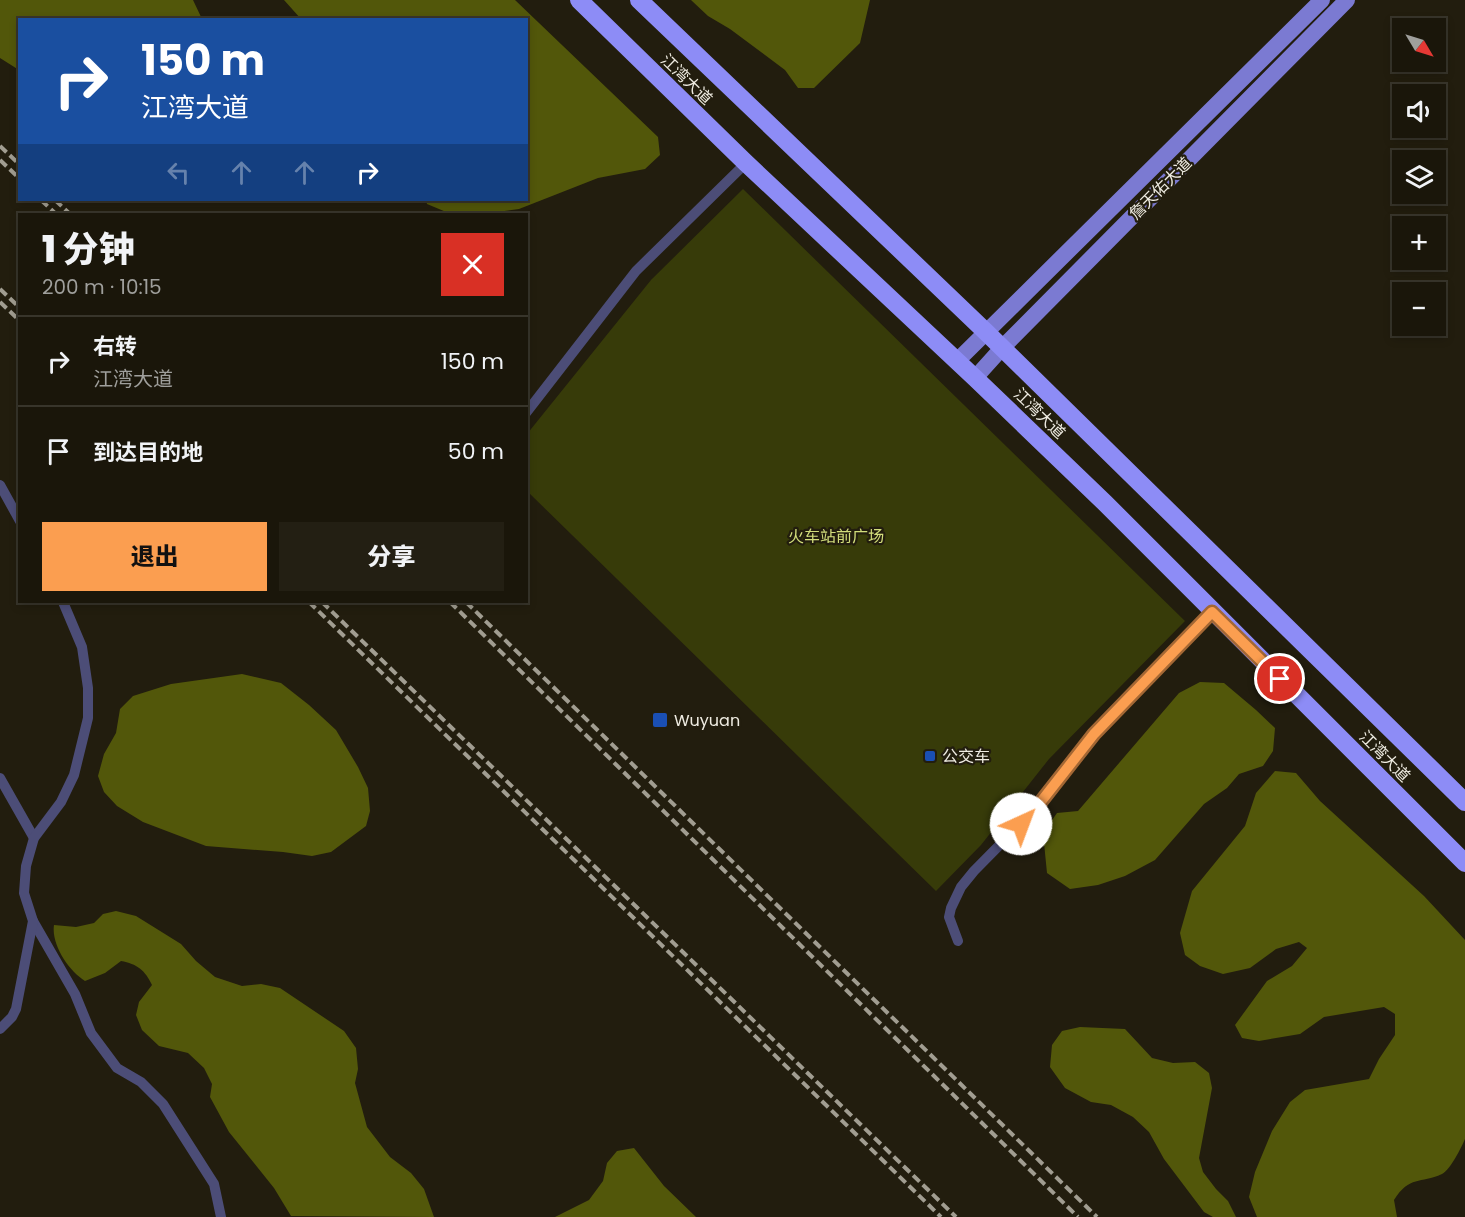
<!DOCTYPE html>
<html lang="zh">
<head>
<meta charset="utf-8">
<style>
  :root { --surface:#1a160a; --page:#231f13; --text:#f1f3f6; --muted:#9f9f9c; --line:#38352b; --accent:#fb9e50 }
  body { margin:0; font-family:Poppins,"Noto Sans SC",sans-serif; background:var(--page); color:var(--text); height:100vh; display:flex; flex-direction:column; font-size:22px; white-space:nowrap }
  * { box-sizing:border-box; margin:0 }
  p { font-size:20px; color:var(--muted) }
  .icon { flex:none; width:33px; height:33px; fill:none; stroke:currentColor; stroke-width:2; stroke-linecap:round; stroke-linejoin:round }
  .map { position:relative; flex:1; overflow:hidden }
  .side { position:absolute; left:18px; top:213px; width:510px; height:390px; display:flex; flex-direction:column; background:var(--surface); border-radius:0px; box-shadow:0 3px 9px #0003,0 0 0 2px var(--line) }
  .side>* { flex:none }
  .top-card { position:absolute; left:18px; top:18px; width:510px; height:183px; border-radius:0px; box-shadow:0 3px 9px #0003,0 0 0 2px var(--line); background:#1a4fa0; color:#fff; overflow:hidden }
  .needle { width:39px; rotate:128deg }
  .fabs { position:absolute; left:1392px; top:18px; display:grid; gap:12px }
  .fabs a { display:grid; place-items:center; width:54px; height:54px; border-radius:0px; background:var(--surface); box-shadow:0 3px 9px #0003,0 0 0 2px var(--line); font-size:30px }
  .pin { position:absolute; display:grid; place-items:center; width:51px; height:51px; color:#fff; margin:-26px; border:3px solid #fff; border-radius:50%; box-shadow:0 2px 6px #0007 }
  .me { position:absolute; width:66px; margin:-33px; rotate:43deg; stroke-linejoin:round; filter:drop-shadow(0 0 4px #0008) }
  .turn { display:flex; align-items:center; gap:21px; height:126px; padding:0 24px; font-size:27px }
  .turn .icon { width:78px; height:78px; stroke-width:2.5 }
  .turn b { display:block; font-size:42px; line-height:51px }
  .lanes { display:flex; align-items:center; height:57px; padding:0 24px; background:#0003; justify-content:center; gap:30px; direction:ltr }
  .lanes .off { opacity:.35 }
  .round { display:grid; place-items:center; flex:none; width:63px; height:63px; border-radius:0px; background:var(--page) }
  .head { display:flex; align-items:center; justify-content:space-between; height:102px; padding:0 24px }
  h1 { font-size:36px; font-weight:800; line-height:45px }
  .cta { display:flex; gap:12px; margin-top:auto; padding:12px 24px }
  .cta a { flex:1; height:69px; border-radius:0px; background:var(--accent); color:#111; font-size:24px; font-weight:800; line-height:69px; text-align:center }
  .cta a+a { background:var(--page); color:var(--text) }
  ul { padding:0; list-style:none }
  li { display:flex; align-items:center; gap:18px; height:90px; padding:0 24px; border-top:2px solid var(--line) }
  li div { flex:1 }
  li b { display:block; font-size:22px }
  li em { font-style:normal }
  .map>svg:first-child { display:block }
</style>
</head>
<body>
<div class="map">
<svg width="1465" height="1217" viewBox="0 0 1465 1217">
  <rect width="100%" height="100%" fill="#221d0e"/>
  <path fill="#373b09" d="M 743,189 L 1185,621 L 1049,759 L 981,845 L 936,891 L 527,491 L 527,434 L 651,280 Z"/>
  <g fill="#52570a">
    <path d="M 0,0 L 193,0 L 202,19 L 20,20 L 19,70 L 0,58 Z"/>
    <path d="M 284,0 L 515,0 L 658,137 L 660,155 L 645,169 L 598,178 L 519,209 L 482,214 L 451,214 L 427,204 L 426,200 L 526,200 L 526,20 L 301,19 Z"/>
    <path d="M 691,0 L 870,0 L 860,43 L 814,88 L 798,88 L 785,70 L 730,29 L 708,16 Z"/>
    <path d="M 242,674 L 281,683 L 309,705 L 336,730 L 358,767 L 368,788 L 370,811 L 366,826 L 331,852 L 312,856 L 283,852 L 206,846 L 143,822 L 117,806 L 104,792 L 98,776 L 104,754 L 116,733 L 120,709 L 133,696 L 171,684 Z"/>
    <path d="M 1200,682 L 1224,683 L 1256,710 L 1275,728 L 1273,751 L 1263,766 L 1239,774 L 1227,788 L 1204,804 L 1155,860 L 1125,876 L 1098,885 L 1070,889 L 1047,873 L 1043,833 L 1057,813 L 1078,811 L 1179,693 Z"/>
    <path d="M 1275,771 L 1296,773 L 1320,801 L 1424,896 L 1465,940 L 1465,1139 C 1461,1148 1451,1169 1442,1174 C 1420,1184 1410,1175 1394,1200 L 1397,1217 L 1257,1217 L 1249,1197 L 1255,1172 L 1272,1131 L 1290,1102 L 1305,1090 L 1369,1079 L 1379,1059 L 1395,1035 L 1395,1014 L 1384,1007 L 1324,1017 L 1300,1034 L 1259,1041 L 1242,1038 L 1235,1025 L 1267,981 L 1292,966 L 1307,948 L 1299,942 L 1276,949 L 1250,968 L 1223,974 L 1200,966 L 1185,955 L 1180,933 L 1192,891 L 1245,826 L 1256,793 Z"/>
    <path d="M 116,911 L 136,916 L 181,944 L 196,961 L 215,977 L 242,986 L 261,984 L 280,988 L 344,1031 L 356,1048 L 358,1069 L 355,1083 L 367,1127 L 390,1157 L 411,1173 L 424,1189 L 434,1217 L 291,1216 L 274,1188 L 229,1132 L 210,1097 L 212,1084 L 204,1068 L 188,1053 L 159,1046 L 142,1030 L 136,1015 L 139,1002 L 152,985 C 145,970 137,964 121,961 L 105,973 L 85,981 C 69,971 51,945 54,925 L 76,927 L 94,923 L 103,914 Z"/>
    <path d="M 1080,1027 L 1125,1029 L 1152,1058 L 1173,1063 L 1195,1062 L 1209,1073 L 1212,1088 L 1199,1158 L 1203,1172 L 1216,1189 L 1228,1201 L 1236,1217 L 1213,1217 L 1204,1212 L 1164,1159 L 1149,1132 L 1133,1117 L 1111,1105 L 1091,1102 L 1065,1088 L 1050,1067 L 1052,1045 L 1062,1031 Z"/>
    <path d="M 634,1148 L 664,1186 L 696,1217 L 555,1217 L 589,1200 L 603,1181 L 607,1163 L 617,1151 Z"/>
  </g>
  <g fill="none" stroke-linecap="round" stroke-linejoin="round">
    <g stroke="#4c4d77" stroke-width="10">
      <path d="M 526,413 L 636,271 L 746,163"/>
      <path d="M 0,485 L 20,521"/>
      <path d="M 0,778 L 34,838"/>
      <path d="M 33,921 L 75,994 L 91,1033 L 117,1068 L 141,1082 L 163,1104 L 214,1184 L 221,1217"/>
      <path d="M 958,941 L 949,917 L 951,908 L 961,887 L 974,871 L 1036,808 L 1094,734 L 1212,612"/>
      <path d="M 0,1029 L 12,1017 L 16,1009 L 33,921 L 24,893 L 26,866 L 34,838 L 61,802 L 74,775 L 88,718 L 88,688 L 82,647 L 63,602"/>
    </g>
    <g stroke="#7b7ad2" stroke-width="16">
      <path d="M 957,361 L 1322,0"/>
      <path d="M 975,378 L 1002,348 L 1347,0"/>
    </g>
    <g stroke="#8d8cf6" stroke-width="18">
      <path d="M 579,0 L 746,163 L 975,378 L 1105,503 L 1465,863"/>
      <path d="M 639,0 L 986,332 L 1465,802"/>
    </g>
    <g stroke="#a19d91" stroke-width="4" stroke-dasharray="9 4.5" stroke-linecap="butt">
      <path d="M 0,146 L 20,165"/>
      <path d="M 0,160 L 20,179"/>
      <path d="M 41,200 L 56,214"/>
      <path d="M 55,200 L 70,214"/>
      <path d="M 0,289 L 20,308"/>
      <path d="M 0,302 L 20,321"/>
      <path d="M 309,602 L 941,1217"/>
      <path d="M 322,602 L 956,1217"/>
      <path d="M 450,602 L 1078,1217"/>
      <path d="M 466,602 L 1097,1217"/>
    </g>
  </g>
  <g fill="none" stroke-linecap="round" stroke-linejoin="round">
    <g stroke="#a36734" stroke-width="15">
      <path id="route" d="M 1021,824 L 1036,808 L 1094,734 L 1212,612 L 1280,679"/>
    </g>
    <use href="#route" stroke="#fb9e50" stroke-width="10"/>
  </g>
  <g fill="#1a4fb4" stroke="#221d0e" stroke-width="2">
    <rect x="652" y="712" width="16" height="16" rx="3"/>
    <rect x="924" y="750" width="12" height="12" rx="3"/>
  </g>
  <g text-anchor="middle" stroke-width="4.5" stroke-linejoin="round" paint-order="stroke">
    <g font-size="16" fill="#efece2" stroke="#221d0e">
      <text transform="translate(687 79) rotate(44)" y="6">江湾大道</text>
      <text transform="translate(1160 188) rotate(-45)" y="6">詹天佑大道</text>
      <text transform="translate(1040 413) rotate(44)" y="6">江湾大道</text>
      <text transform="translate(1385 756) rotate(45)" y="6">江湾大道</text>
    </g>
    <g font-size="16" fill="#d2dd7b" stroke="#221d0e">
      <text x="836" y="542">火车站前广场</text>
    </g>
    <g font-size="16" fill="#efece2" stroke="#221d0e" text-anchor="start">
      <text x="674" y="726">Wuyuan</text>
      <text x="942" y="762">公交车</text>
    </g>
  </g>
</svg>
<div class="fabs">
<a><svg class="needle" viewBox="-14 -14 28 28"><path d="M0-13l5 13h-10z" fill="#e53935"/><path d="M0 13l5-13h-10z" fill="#9f9f9c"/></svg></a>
<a><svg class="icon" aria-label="sound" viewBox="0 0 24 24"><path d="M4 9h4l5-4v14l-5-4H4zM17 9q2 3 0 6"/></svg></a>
<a><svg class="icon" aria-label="layers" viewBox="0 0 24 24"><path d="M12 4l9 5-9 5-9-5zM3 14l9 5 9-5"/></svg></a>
<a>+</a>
<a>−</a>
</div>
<div class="pin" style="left:1280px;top:679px;background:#d93025"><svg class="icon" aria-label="arrive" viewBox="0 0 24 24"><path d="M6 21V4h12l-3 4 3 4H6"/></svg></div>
<svg class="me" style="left:1021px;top:824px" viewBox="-20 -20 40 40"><circle r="19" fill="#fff"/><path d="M0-13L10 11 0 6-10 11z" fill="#fb9e50"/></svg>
<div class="top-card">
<div class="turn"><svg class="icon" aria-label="right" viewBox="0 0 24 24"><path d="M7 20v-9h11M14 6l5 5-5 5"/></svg><div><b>150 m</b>江湾大道</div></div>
<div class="lanes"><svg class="icon off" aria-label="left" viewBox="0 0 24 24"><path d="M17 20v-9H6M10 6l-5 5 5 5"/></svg><svg class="icon off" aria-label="ahead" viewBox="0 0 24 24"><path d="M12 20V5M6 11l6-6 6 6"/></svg><svg class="icon off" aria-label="ahead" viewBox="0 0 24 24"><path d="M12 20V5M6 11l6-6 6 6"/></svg><svg class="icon" aria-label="right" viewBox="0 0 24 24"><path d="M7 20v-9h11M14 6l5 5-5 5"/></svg></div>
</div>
<section class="side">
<div class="head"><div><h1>1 分钟</h1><p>200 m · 10:15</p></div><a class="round" style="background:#d93025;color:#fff"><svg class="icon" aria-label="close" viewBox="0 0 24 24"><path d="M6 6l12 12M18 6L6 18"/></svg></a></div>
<ul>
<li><svg class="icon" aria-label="right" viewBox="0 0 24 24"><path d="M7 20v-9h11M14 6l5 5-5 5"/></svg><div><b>右转</b><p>江湾大道</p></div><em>150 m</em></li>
<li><svg class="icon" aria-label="arrive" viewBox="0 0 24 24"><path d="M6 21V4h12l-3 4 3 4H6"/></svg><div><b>到达目的地</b></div><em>50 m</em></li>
</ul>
<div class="cta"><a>退出</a><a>分享</a></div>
</section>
</div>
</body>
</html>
